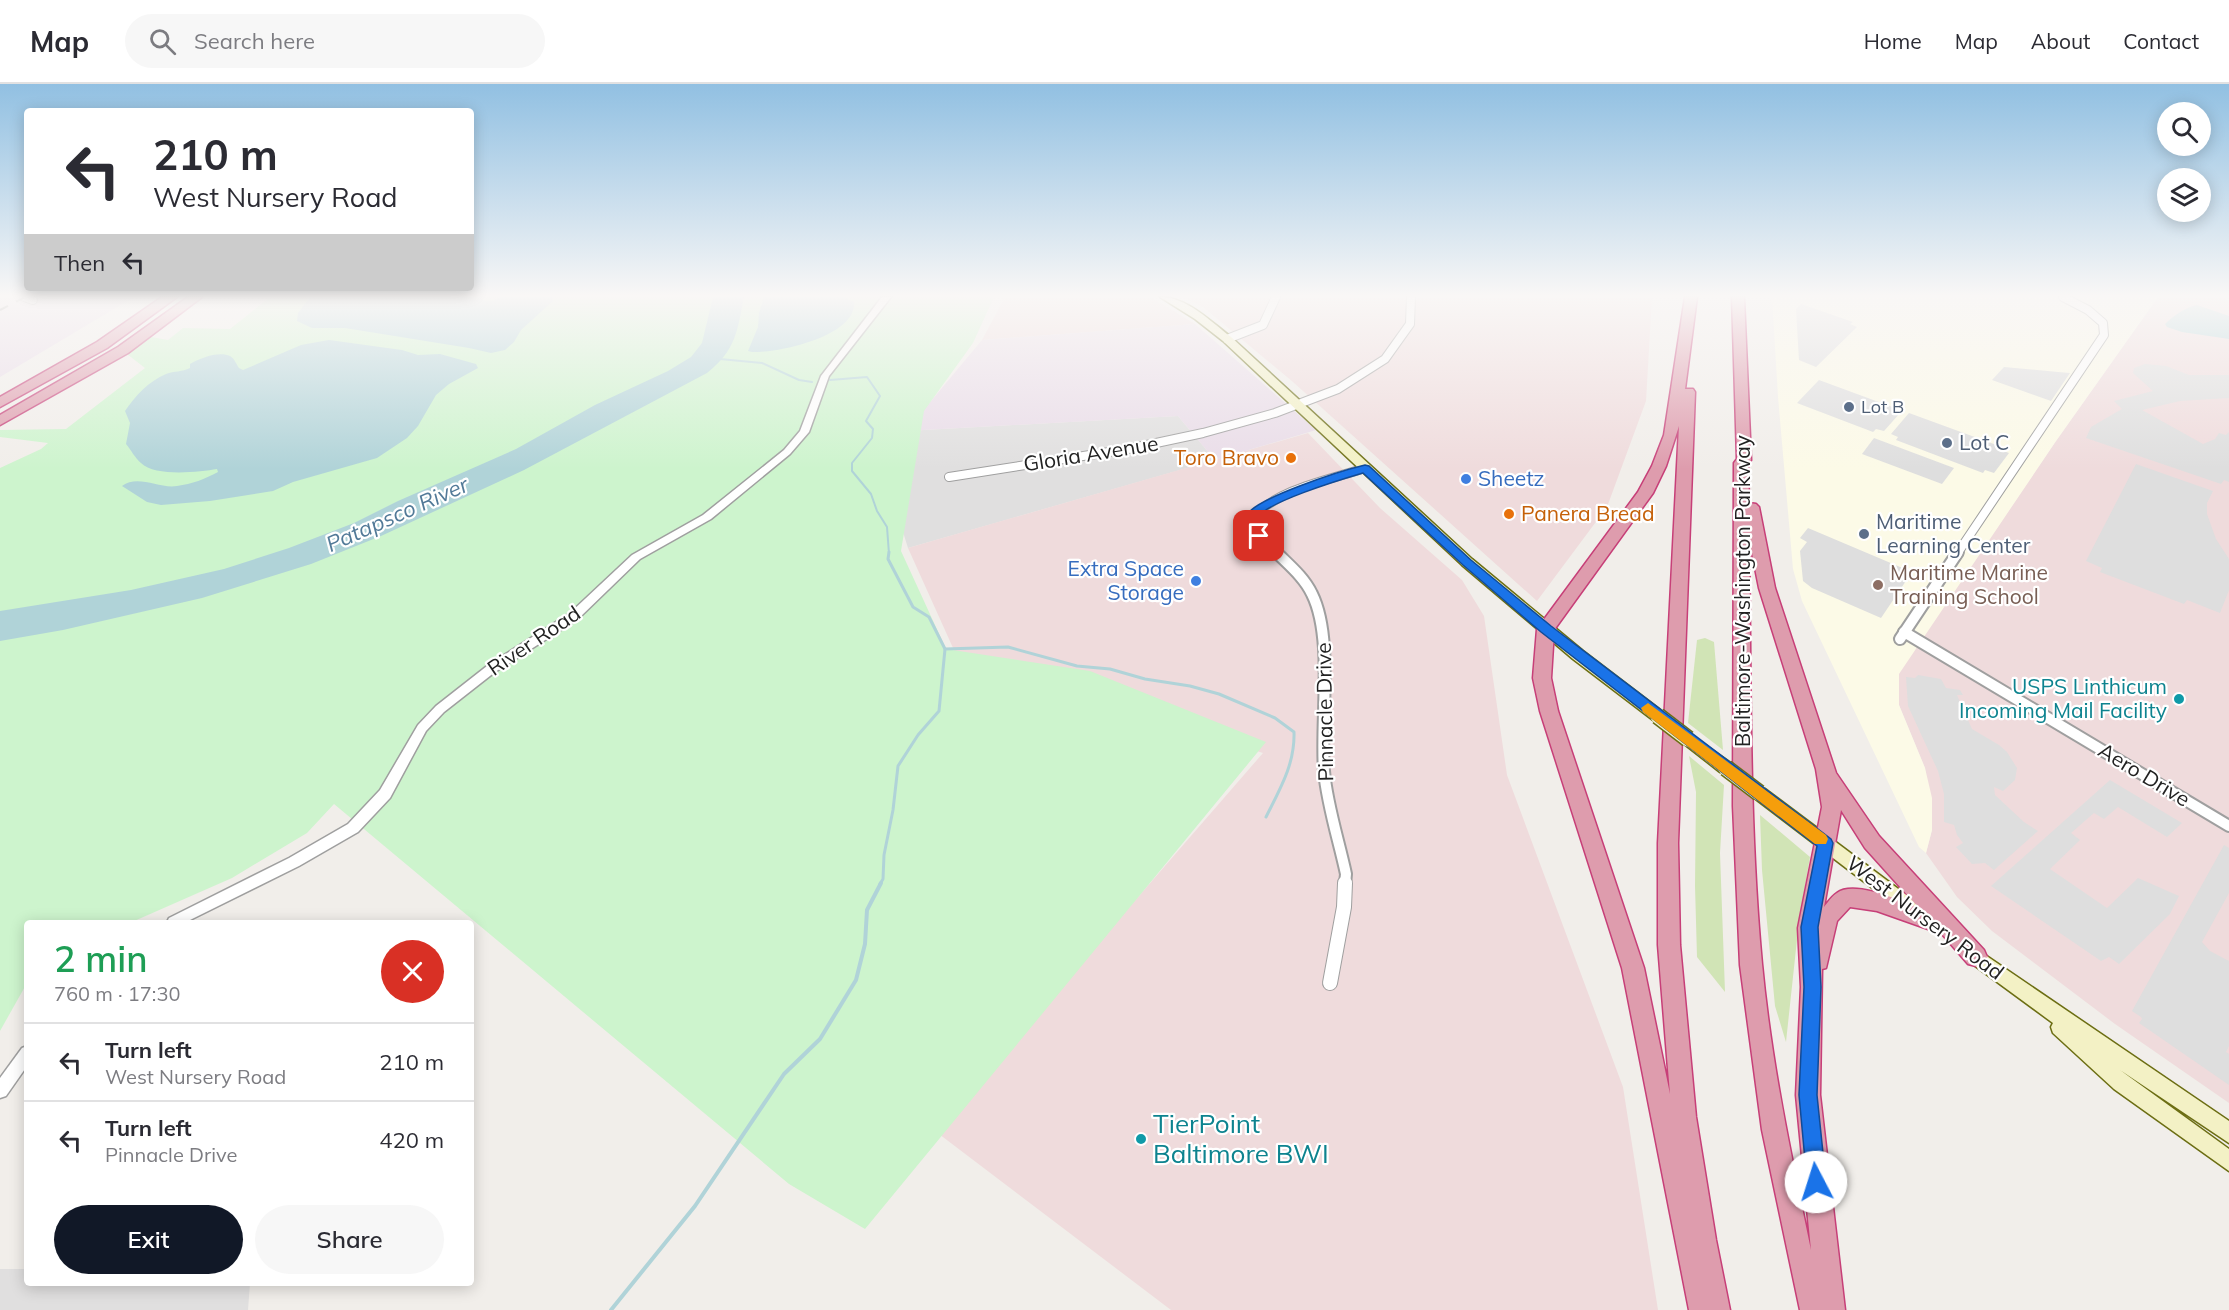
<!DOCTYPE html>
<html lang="en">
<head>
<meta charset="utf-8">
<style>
  :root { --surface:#fff; --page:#f7f7f7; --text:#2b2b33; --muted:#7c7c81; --line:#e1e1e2; --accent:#111827 }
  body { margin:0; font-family:Mulish,sans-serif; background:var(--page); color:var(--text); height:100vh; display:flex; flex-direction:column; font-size:22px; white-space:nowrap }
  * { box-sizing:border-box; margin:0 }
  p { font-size:20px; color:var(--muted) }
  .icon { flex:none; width:33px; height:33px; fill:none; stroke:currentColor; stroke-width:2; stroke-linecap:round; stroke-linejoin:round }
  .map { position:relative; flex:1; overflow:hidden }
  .panel { position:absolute; left:24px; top:836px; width:450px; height:366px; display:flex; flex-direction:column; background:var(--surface); border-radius:6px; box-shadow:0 3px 15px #0003 }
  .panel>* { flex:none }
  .top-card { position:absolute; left:24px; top:24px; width:450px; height:183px; border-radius:6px; box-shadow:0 3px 15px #0003; background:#fff; color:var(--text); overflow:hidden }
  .buttons { position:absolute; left:2157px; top:18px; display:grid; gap:12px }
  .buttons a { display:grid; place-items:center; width:54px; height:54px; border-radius:50%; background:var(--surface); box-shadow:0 3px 15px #0003; font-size:30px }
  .pin { position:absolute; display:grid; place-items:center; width:51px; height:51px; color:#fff; margin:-26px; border-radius:12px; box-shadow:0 3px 9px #0006 }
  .me { position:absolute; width:66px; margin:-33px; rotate:355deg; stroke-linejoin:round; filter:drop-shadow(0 0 4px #0008) }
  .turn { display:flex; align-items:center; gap:21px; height:126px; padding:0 30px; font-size:27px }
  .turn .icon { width:78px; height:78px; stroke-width:2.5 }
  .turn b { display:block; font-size:42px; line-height:51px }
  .then { display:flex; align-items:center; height:57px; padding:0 30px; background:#0003; gap:12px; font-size:22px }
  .round { display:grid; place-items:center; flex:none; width:63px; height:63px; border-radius:32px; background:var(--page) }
  .summary { display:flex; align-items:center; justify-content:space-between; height:102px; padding:0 30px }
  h1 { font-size:36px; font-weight:600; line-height:45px; color:#1e9e55 }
  .action { display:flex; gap:12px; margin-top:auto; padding:12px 30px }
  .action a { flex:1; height:69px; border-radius:36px; background:var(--accent); color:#fff; font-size:24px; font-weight:600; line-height:69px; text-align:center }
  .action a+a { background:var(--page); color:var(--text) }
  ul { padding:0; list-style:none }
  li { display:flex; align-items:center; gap:18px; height:78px; padding:0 30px; border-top:2px solid var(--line) }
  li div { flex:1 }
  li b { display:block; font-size:22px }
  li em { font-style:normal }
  header { display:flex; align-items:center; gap:36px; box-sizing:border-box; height:84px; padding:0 30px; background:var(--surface); border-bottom:2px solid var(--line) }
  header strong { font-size:28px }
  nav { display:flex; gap:33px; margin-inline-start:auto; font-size:21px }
  .search { width:420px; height:54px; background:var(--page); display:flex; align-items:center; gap:15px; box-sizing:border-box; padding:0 21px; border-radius:33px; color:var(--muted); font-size:22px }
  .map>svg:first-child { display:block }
</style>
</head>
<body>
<header>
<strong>Map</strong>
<div class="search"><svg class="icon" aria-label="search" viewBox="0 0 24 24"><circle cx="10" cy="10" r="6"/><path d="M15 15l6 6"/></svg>Search here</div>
<nav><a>Home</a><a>Map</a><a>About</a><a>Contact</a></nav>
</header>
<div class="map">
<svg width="2229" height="1226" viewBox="0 0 2229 1226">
  <rect width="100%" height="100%" fill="#f1eeea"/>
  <g fill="#e0dfdf">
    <path d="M 1178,332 L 1215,376 L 908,464 L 891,410 L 906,347 Z"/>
    <path d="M 0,1185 L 27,1185 L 27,1198 L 250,1199 L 248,1226 L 0,1226 Z"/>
  </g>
  <g fill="#efdbdc">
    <path d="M 1005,213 L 1151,213 L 1195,240 L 982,256 Z"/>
    <path d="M 1182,213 L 1652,213 L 1646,317 L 1607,423 L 1537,517 L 1293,298 L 1203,223 Z"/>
    <path d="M 2158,213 L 2222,213 L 2229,216 L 2229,1019 L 2115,940 L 1992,847 L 1957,813 L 1926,769 L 1932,746 L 1925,684 L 1899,621 L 1898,607 L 1898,590 L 2056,357 Z"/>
    <path d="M 1308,349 L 1380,424 L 1462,496 L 1484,532 L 1507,691 L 1623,1003 L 1658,1226 L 1171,1226 L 935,1047 L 1263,669 L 958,575 L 908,464 Z"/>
  </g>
  <g fill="#e9dce8">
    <path d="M 0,213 L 134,213 L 0,293 Z"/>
    <path d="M 1195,240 L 1316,346 L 1215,376 L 1178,332 L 906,347 L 982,256 Z"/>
  </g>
  <path fill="#fcfae7" d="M 1772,213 L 2158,213 L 2056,357 L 1899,590 L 1899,621 L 1925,684 L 1932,714 L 1932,746 L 1926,769 L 1919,763 L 1802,517 L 1793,485 L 1778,313 Z"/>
  <g fill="#d1e4b6">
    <path d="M 1705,554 L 1714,558 L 1723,666 L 1688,639 L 1697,556 Z"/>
    <path d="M 1689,672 L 1724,701 L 1720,769 L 1725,908 L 1697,873 L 1695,802 L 1696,708 Z"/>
    <path d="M 1760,731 L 1810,773 L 1799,837 L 1786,958 L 1775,922 L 1762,786 Z"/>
  </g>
  <path fill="#cdf4cd" d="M 270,213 L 994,213 L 973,259 L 924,327 L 901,467 L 946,565 L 1090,587 L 1266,658 L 865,1145 L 789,1100 L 334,720 L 307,749 L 232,794 L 132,838 L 27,838 L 27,899 L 0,947 L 0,384 L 41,365 L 48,359 L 0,353 L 0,346 L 66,345 L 145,284 L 127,270 L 151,253 L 168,256 L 183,244 L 230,245 Z"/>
  <g fill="#dedede">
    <path d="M 1801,220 L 1853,238 L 1850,240 L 1857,243 L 1816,283 L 1799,276 L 1796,225 Z"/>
    <path d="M 2145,280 L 2166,282 L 2189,291 L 2229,291 L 2229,314 L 2180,317 L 2142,326 L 2203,360 L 2215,355 L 2219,349 L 2226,351 L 2229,348 L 2229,398 L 2224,396 L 2221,400 L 2086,354 L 2091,343 L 2122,325 L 2114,317 L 2153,307 L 2133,289 L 2134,284 Z"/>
    <path d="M 2004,283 L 2058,288 L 2070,289 L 2051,317 L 1992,296 Z"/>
    <path d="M 1819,296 L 1895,324 L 1893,326 L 1900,329 L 1884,347 L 1876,345 L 1873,348 L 1797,319 Z"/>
    <path d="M 1909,329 L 2002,363 L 2001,366 L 2009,369 L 1994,389 L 1985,386 L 1983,389 L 1896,356 L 1898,353 L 1891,350 Z"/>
    <path d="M 1874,354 L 1954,384 L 1942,400 L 1862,370 Z"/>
    <path d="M 2136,380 L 2213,407 L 2207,419 L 2207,430 L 2216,455 L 2229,475 L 2229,506 L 2220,529 L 2187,516 L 2184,520 L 2100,488 L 2102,484 L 2086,477 Z"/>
    <path d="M 1808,444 L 1912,488 L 1881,534 L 1812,504 L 1803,497 L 1800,467 L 1807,458 L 1800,454 Z"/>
    <path d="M 1918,591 L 1941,595 L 1946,604 L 1960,606 L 1963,611 L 1957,611 L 1972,645 L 1999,661 L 2007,668 L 2017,684 L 2015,696 L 2003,707 L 1994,703 L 1995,711 L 2024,738 L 2038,747 L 1994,786 L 1985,779 L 1972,780 L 1956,763 L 1963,759 L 1957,751 L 1954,741 L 1944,738 L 1944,710 L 1938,687 L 1908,622 L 1906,593 L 1915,594 Z"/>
    <path d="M 2110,696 L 2182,739 L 2167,753 L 2118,723 L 2104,735 L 2094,729 L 2071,749 L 2080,756 L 2050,785 L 2107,824 L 2138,794 L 2179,812 L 2170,830 L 2119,880 L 2109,873 L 2101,877 L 1991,802 Z"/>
    <path d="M 2224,761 L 2229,764 L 2229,809 L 2202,858 L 2210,867 L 2229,877 L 2229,962 L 2226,968 L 2229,970 L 2229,1001 L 2139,939 L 2142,935 L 2141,933 L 2132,927 Z"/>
  </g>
  <g fill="#b0d3d8">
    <path d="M 310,213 L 479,213 L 483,216 L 492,217 L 500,213 L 552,213 L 553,217 L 521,246 L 514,258 L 505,266 L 491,269 L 469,264 L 345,244 L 312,244 L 297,237 L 298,229 Z"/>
    <path d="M 713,213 L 744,213 C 737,248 736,266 707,289 L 524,386 L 381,452 L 311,480 L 202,514 L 63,546 L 0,557 L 0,527 L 131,506 L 224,485 L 289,464 L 354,439 L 398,417 L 516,365 L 595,321 L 668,287 L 691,273 L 702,259 Z"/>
    <path d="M 764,213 L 844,213 L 854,218 C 857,252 778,269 752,268 L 748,267 L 758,243 L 759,229 Z"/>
    <path d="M 2197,221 L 2229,232 L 2229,255 L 2182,248 L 2167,243 L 2165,240 C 2173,232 2186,223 2197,221 Z"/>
    <path d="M 329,256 L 402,266 L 418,271 L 440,270 L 476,280 L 478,284 L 449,300 L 436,311 L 418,342 L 407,354 L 377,374 L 293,398 L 273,407 L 210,417 L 161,421 L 147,418 L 122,402 C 138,390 159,405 177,402 C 192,400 205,395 218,388 L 217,385 C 199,388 155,393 141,379 C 135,374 131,366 126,360 L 130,339 L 125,327 C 135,312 149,297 166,290 C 174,287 182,288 190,284 L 190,280 C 200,274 219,267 230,272 C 235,275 236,280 239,284 L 243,286 L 301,261 Z"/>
  </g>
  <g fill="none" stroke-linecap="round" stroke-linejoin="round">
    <g stroke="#b0d3d8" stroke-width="2">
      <path d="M 720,275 L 762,279 L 799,296 L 812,298"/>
      <path d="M 830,296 L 867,293 L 880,312 L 866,337 L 873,345 L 872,354 L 852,379 L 852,387 L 871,410 L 877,427 L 887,443 L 889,470"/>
    </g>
    <g stroke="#b0d3d8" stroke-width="3">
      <path d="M 945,565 L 1008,563 L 1077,582 L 1110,585 L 1145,595 L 1190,602 L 1219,610 L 1275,634 L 1294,648 C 1295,680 1280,705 1266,733"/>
      <path d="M 880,800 L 883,795 L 884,771 L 893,726 L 898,682 L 918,651 L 939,627 L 945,565 L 929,533 L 913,523 L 888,475 L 889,468"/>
    </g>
    <path stroke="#b0d3d8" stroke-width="4" d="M 611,1226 L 695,1122 L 784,990 L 820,955 L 856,896 L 865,860 L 867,826 L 881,799"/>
    <g stroke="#9f9f9f" stroke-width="10">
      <g id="minor-far2">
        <path d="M 24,213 L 33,216"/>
        <path d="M 1227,255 L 1263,241 L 1276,213"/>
        <path d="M 949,393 L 1128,365 L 1203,349 L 1275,329 L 1338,305 L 1385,275 L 1410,240 L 1411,213"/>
        <path d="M 1278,470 L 1253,445 L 1251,434 C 1281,404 1326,397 1365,384"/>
        <path d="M 1957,470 L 2104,251 L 2103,239 L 2088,226 L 2063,213"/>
      </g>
    </g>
    <g stroke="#9f9f9f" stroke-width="14">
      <g id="minor-far1">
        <path d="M 1276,468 C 1289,481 1304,493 1312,510 C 1334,554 1320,636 1324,687 C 1327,721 1339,757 1346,790 L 1345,800"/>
        <path d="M 1904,548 L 2229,742"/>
        <path d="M 1900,555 L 1958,468"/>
      </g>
    </g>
    <g stroke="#9f9f9f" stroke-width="16">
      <path id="minor" d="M 1330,899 L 1344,823 L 1345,799"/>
    </g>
    <g stroke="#9f9f9f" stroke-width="3">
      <g id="tertiary">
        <path d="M 882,213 L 891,213 L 829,292 L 809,348 L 790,370 L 711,435 L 640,475 L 578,535 L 495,588 L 444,628 L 426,647 L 390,714 L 358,748 L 299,782 L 186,838 L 167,838 L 169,834 L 289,774 L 348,740 L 380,706 L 418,641 L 436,622 L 487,582 L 570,529 L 632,471 L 703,431 L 784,366 L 800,347 L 821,292 Z"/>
        <path d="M 27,962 L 27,982 L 6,1012 L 0,1014 L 0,994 L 22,964 Z"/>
      </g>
    </g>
    <g stroke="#6c6e13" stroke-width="3">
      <g id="secondary">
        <path d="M 1160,213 C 1187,213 1210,237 1231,253 L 1472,475 L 1583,567 L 1663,628 L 1666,632 L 1663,636 L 1653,636 L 1573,575 L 1462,481 L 1223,257 L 1195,235 Z"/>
        <path d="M 1688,649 L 1732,680 L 1734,684 L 1732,688 L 1720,688 L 1683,659 L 1680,655 L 1683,651 Z"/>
        <path d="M 1759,703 L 1765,705 L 1925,825 L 1928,830 L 1925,835 L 1919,837 L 1913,835 L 1753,713 L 1751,709 L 1753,705 Z"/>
        <path d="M 1969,860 L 2229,1037 L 2229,1059 L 2120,986 L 2229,1065 L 2229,1087 L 2114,1005 L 2053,949 L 2051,943 L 2053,939 L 1963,873 L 1960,868 L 1963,863 Z"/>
      </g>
    </g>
    <g stroke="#c73f78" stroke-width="3">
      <g id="motorway">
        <path d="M 162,213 L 177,213 L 107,264 L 0,323 L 0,313 L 97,258 Z"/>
        <path d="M 188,213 L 202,213 L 128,269 L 0,341 L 0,331 L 118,263 Z"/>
        <path d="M 1685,213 L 1697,213 L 1685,305 L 1693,305 L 1695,308 L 1678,759 L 1680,861 L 1696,1033 L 1716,1156 L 1730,1226 L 1689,1226 L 1622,884 L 1540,627 L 1533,594 L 1537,545 L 1638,408 L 1652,382 L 1664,351 ZM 1679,342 L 1658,759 L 1658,861 L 1670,1010 L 1644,884 L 1558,627 L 1551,594 L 1554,546 L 1653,409 L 1666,382 Z"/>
        <path d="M 1732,213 L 1744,213 L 1751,376 L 1748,380 L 1749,419 L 1756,420 L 1759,423 L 1775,504 L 1836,689 L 1879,752 L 1984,866 L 1987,873 L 1984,880 L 1976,882 L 1968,880 L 1935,842 L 1928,845 L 1877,827 L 1850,823 L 1837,837 L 1826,884 L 1822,885 L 1820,1011 L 1845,1226 L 1800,1226 L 1762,1046 L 1740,881 L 1733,722 L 1734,379 L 1737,375 ZM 1749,454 L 1759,504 L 1816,685 L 1822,723 L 1798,844 L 1801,903 L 1796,1011 L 1811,1166 C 1791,1072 1771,976 1762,880 C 1749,739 1751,596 1749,454 ZM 1841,726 L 1865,764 L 1919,824 C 1901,817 1854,796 1837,809 C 1832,812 1828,818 1824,823 Z"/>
      </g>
    </g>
    <use href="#minor-far2" stroke="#fff" stroke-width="8"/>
    <use href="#minor-far1" stroke="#fff" stroke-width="10"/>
    <use href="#minor" stroke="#fff" stroke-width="14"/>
    <use href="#tertiary" fill="#fff" fill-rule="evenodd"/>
    <use href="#secondary" fill="#f3f1c5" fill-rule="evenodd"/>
    <use href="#motorway" fill="#de9cad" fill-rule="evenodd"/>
    <path stroke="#707070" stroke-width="2" stroke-dasharray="9 9" stroke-linecap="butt" d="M 0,226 L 25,213"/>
    <g stroke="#6c6e13" stroke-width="18" stroke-linecap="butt">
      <g id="secondary-bridge">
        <path d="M 1658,632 L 1688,655"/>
        <path d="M 1726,684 L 1759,709"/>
      </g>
    </g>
    <use href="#secondary-bridge" stroke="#f3f1c5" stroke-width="15"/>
  </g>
  <linearGradient id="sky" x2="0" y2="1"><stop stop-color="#91c0e2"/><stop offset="0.55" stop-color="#f9f7f6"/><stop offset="1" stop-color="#f9f7f6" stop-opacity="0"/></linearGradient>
  <rect width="2229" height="385" fill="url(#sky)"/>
  <path fill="#1a73e8" stroke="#114b97" stroke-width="1.5" d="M 1365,381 L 1369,382 L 1471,476 L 1551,542 L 1831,755 L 1833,759 L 1818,843 L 1821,903 L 1817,1011 L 1826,1098 L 1823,1105 L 1816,1108 L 1810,1105 L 1807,1098 L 1799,1011 L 1804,903 L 1801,843 L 1817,762 L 1541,548 L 1463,481 L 1363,389 C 1346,394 1258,420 1257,436 C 1256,441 1262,448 1265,452 L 1264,455 L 1255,455 C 1252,450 1243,441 1245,434 C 1250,415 1344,386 1365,381 Z"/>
  <path fill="#f59e0b" d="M 1648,619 L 1826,751 L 1828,755 L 1826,760 L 1815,760 L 1643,628 L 1641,624 Z"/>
  <g fill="#5c6f8a" stroke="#fff" stroke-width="2">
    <circle cx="1849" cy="323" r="6"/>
    <circle cx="1947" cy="359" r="6"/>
    <circle cx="1864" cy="450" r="6"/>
  </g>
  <g fill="#e8710a" stroke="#fff" stroke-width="2">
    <circle cx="1291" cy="374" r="6"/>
    <circle cx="1509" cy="430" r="6"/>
  </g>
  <g fill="#3f7fe0" stroke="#fff" stroke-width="2">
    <circle cx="1466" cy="395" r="6"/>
    <circle cx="1196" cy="497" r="6"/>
  </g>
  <circle fill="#8d6e63" stroke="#fff" stroke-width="2" cx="1878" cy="501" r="6"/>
  <g fill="#0f9aa8" stroke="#fff" stroke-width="2">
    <circle cx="2179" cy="615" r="6"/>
    <circle cx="1141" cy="1055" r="6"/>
  </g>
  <g text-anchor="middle" stroke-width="4.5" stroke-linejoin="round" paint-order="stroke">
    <g font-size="18" fill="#4e5e75" stroke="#fff" text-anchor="start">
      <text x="1861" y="329">Lot B</text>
    </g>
    <g font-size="21" fill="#4e5e75" stroke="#fff" text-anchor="start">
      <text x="1959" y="366">Lot C</text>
      <text x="1876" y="445">Maritime<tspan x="1876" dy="24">Learning Center</tspan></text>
    </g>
    <g font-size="21" fill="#222" stroke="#fff">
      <text transform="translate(1091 370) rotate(-9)" y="7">Gloria Avenue</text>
      <text transform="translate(1743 507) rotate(-90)" y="7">Baltimore-Washington Parkway</text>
      <text transform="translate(534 557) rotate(-34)" y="7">River Road</text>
      <text transform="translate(1325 628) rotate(-91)" y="7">Pinnacle Drive</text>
      <text transform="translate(2144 691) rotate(31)" y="7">Aero Drive</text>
      <text transform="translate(1925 834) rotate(37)" y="7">West Nursery Road</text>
    </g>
    <g font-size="21" fill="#c56008" stroke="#fff" text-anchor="end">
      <text x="1279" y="381">Toro Bravo</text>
      <text x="1521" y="437" text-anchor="start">Panera Bread</text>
    </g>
    <g font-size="21" fill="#366cbe" stroke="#fff" text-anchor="start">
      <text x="1478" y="402">Sheetz</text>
      <text x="1184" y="492" text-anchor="end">Extra Space<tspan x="1184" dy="24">Storage</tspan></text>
    </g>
    <g font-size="21" fill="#785e54" stroke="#fff" text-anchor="start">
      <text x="1890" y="496">Maritime Marine<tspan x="1890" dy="24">Training School</tspan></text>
    </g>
    <g font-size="21" fill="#0d838f" stroke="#fff" text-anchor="end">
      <text x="2167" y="610">USPS Linthicum<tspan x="2167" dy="24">Incoming Mail Facility</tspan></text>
    </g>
    <g font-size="22" font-style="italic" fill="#527a98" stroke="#fff">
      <text transform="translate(397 430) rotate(-24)" y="8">Patapsco River</text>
    </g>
    <g font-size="26" fill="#0d838f" stroke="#fff" text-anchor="start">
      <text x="1153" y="1049">TierPoint<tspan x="1153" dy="30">Baltimore BWI</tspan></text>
    </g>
  </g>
</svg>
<div class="buttons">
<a><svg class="icon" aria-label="search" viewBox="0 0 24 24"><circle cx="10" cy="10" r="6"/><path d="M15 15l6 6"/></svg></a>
<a><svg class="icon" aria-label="layers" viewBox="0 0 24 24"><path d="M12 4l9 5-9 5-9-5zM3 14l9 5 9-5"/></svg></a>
</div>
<div class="pin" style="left:1259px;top:452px;background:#d93025"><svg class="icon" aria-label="arrive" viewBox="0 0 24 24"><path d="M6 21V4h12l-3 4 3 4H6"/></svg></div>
<svg class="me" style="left:1816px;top:1098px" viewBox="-20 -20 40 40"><circle r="19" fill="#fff"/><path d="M0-13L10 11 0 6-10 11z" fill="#1a73e8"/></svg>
<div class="top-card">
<div class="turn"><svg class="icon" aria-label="left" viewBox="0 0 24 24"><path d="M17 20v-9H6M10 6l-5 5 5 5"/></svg><div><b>210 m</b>West Nursery Road</div></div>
<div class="then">Then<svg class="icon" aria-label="left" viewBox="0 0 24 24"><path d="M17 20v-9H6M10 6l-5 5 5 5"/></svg></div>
</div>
<section class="panel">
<div class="summary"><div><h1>2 min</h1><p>760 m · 17:30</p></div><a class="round" style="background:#d93025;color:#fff"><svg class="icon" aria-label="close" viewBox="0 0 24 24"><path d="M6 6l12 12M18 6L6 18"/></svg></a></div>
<ul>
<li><svg class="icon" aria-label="left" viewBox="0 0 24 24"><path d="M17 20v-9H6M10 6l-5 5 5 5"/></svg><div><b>Turn left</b><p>West Nursery Road</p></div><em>210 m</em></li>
<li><svg class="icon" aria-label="left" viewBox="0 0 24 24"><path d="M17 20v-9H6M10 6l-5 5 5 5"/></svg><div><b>Turn left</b><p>Pinnacle Drive</p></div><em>420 m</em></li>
</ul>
<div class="action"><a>Exit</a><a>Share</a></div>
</section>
</div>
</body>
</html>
